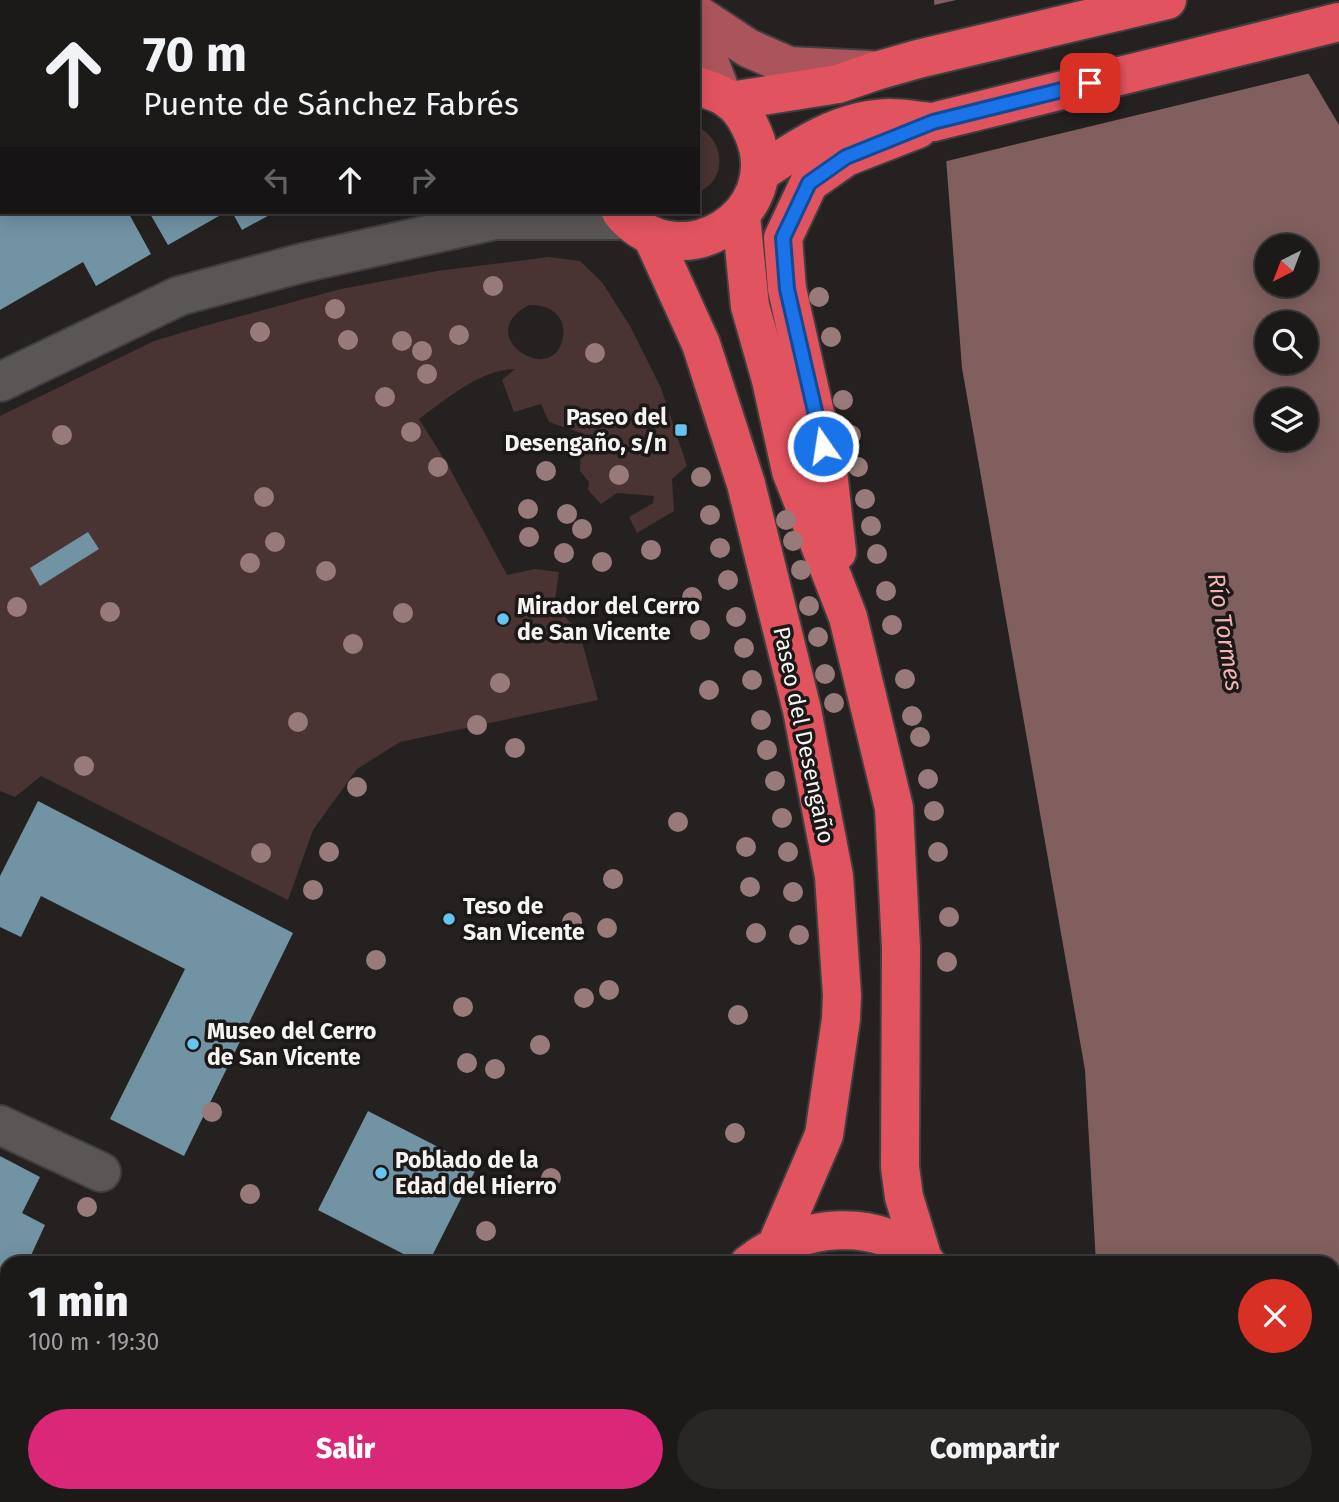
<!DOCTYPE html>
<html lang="es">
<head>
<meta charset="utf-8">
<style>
  :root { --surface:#1c1919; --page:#292626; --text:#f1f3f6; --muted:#a0a0a2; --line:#3a3838; --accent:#db2777 }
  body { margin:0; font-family:"Fira Sans",sans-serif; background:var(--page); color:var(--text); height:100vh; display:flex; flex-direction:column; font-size:26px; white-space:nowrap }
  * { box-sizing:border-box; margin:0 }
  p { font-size:23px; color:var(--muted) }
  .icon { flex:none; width:38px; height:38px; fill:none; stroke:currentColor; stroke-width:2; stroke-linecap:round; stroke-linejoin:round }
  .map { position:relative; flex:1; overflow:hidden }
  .details { position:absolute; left:0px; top:1256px; width:1340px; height:247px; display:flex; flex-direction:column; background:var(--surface); border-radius:21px 21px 0 0; box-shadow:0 4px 18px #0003,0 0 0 2px var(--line) }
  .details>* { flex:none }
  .banner { position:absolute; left:0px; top:0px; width:700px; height:214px; box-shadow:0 4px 18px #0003,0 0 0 2px var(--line); background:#1c1919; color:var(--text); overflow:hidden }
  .needle { width:46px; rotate:222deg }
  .fabs { position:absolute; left:1255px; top:234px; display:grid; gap:14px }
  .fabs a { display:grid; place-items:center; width:63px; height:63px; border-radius:50%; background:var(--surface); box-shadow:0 4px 18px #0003,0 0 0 2px var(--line); font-size:35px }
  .pin { position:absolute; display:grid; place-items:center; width:60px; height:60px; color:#fff; margin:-30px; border-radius:14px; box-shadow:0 4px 10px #0006 }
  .me { position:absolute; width:77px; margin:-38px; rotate:347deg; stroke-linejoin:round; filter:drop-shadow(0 0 5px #0008) }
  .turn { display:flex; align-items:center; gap:24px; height:147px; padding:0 28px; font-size:32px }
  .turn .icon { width:91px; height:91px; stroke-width:2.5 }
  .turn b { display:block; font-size:49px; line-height:60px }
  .lanes { display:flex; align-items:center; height:66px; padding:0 28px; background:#0003; justify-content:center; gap:35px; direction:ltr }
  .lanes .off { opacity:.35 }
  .round { display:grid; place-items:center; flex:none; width:74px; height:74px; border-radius:37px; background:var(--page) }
  .head { display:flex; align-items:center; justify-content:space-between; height:119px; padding:0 28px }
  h1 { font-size:42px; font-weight:800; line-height:52px }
  .primary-button { display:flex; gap:14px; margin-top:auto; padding:14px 28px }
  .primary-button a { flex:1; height:80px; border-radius:42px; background:var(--accent); color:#fff; font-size:28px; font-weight:800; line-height:80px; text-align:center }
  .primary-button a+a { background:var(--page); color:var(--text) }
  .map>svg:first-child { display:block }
</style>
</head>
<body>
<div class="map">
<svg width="1339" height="1502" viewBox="0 0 1339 1502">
  <rect width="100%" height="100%" fill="#252121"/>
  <g fill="#4a3333" fill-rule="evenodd">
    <path d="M 242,0 L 454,0 L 451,2 Z"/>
    <path d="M 698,127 C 725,140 728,181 698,192 Z"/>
    <path d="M 549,257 L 580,261 L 602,282 L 630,326 L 661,388 L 687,466 L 672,479 L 674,511 L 637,533 L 629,517 L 653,503 L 654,496 L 617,493 L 601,504 L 588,490 L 589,482 L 580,471 L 581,433 L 549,422 L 541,404 L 514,412 L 502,380 L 515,369 C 479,370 447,399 419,419 L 449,467 L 507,575 L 535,569 L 559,572 L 554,606 L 579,631 L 598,700 L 400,742 L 357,769 L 313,830 L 288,900 L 41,776 L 15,797 L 0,791 L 0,416 L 154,341 L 204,326 L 341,289 L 437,271 ZM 529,305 C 548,304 567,315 563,337 C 554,390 470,335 529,305 Z"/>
    <path d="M 1027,1496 L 1114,1496 L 1115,1502 L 1027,1502 Z"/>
  </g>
  <path fill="#815f5f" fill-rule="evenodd" d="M 934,0 L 1265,0 L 1339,125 L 1339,1502 L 1115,1502 L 1114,1496 L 1334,1496 L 1334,1264 L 1096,1263 L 1085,1070 L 962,368 ZM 1267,247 L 1306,247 L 1306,285 L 1267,285 ZM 1267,324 L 1306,324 L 1306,362 L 1267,362 ZM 1267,401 L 1306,401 L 1306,439 L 1267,439 Z"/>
  <path fill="#252121" d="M 956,0 L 1268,0 L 1311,73 L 943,162 L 930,6 Z"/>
  <g fill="#7193a3">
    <path d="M 0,212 L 128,212 L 151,254 L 96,286 L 83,262 L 0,310 Z"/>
    <path d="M 149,212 L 226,212 L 168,245 Z"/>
    <path d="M 232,212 L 275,212 L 242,230 Z"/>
    <path d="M 88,532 L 99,549 L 40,586 L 30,568 Z"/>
    <path d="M 38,801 L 293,933 L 184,1156 L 110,1119 L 185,969 L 41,896 L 21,937 L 0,927 L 0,876 Z"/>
    <path d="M 368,1111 L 477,1167 L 428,1264 L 423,1264 L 318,1210 Z"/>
    <path d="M 0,1156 L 40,1177 L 22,1213 L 45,1225 L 27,1264 L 7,1264 L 5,1309 L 0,1306 Z"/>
  </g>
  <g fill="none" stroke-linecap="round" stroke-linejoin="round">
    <g stroke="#413e3e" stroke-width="23">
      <path id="lane" d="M 744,1496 L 745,1502"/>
    </g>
    <g stroke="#413e3e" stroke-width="42">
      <g id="street">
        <path d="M 32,2 L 37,0"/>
        <path d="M 0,13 L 2,13"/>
        <path d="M 0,382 L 179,296 L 302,263 L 495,220 L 628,220"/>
        <path d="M 0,1125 L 101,1172"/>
      </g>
    </g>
    <g stroke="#413e3e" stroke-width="42">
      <g id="primary">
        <path d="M 611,0 L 611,2"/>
        <path d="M 698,15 L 748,48 L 789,66 L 870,70"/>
        <path d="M 698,32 L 722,95"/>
        <path d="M 909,1502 L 911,1496"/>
      </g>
    </g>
    <g stroke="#413e3e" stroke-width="42">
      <g id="highway">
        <path d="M 730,101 L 838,84 L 876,71 L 918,59 L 1167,0"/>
        <path d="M 760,173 C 799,147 840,119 889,118 C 904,118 919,121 933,122 L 1339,22"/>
        <path d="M 621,212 C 678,281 789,216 753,133 C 747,119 737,103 723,96 C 716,92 706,89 698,86"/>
        <path d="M 741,216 L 750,306 L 771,380 L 791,471 L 848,617 L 894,808 L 901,948 L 900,1167 L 904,1197 L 923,1259"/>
        <path d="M 652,236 L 701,344 L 746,484 L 802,710 L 834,876 L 842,995 L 841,1019 L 824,1135 L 777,1244"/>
        <path d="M 837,552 L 828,471 L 787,289 L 783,238 L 809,183 L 846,157 L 918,129"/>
        <path d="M 749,1264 C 798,1224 880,1214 927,1264"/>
        <path d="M 806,1496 C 826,1502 848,1501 869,1496"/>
        <path d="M 316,1502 L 343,1496"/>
        <path d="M 451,1502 L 467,1496"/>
      </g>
    </g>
    <use href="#lane" stroke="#5b5656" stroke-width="19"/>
    <use href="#street" stroke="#5b5656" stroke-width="38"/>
    <use href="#primary" stroke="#ac545c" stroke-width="38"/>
    <use href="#highway" stroke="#e25360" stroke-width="38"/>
  </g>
  <g fill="#997a7a">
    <circle cx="493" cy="286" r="10"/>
    <circle cx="819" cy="297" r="10"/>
    <circle cx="335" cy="309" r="10"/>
    <circle cx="260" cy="332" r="10"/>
    <circle cx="459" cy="335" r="10"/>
    <circle cx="831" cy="337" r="10"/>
    <circle cx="348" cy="340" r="10"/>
    <circle cx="402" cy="341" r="10"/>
    <circle cx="422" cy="351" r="10"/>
    <circle cx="595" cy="353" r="10"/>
    <circle cx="427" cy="374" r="10"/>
    <circle cx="385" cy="397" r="10"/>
    <circle cx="843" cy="400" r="10"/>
    <circle cx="411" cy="432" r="10"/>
    <circle cx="62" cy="435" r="10"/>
    <circle cx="851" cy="435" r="10"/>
    <circle cx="438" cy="467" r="10"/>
    <circle cx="858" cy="467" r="10"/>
    <circle cx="546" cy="471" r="10"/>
    <circle cx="619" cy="475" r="10"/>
    <circle cx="701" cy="477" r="10"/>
    <circle cx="264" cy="497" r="10"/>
    <circle cx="865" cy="499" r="10"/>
    <circle cx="528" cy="509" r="10"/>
    <circle cx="567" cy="514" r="10"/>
    <circle cx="710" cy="515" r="10"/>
    <circle cx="786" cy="520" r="10"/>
    <circle cx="871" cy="526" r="10"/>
    <circle cx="582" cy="529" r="10"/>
    <circle cx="529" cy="537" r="10"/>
    <circle cx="793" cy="541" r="10"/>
    <circle cx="275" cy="542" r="10"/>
    <circle cx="720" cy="548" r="10"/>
    <circle cx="651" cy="550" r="10"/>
    <circle cx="564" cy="553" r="10"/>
    <circle cx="877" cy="554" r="10"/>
    <circle cx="602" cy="562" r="10"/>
    <circle cx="250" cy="563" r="10"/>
    <circle cx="801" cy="570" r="10"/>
    <circle cx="326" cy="571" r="10"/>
    <circle cx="728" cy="580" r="10"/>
    <circle cx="886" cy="591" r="10"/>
    <circle cx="692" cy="597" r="10"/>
    <circle cx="809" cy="606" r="10"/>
    <circle cx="17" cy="607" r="10"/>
    <circle cx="110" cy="612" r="10"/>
    <circle cx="403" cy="613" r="10"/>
    <circle cx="736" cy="617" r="10"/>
    <circle cx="892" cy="625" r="10"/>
    <circle cx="700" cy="630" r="10"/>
    <circle cx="818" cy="637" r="10"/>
    <circle cx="353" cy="644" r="10"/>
    <circle cx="744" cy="648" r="10"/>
    <circle cx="825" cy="674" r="10"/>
    <circle cx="905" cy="679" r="10"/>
    <circle cx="752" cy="680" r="10"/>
    <circle cx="500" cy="683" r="10"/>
    <circle cx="709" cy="690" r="10"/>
    <circle cx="834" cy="703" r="10"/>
    <circle cx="912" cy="716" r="10"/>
    <circle cx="761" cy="720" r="10"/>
    <circle cx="298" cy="722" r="10"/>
    <circle cx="477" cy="725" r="10"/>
    <circle cx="920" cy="737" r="10"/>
    <circle cx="515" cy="748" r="10"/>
    <circle cx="767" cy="750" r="10"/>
    <circle cx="84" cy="766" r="10"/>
    <circle cx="928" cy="779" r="10"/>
    <circle cx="775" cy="781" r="10"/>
    <circle cx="357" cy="787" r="10"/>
    <circle cx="934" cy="811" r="10"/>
    <circle cx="782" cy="818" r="10"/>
    <circle cx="678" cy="822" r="10"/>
    <circle cx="746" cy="847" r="10"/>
    <circle cx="329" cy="852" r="10"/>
    <circle cx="788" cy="852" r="10"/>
    <circle cx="938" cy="852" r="10"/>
    <circle cx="261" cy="853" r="10"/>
    <circle cx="613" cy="879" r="10"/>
    <circle cx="750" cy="887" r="10"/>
    <circle cx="313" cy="890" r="10"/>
    <circle cx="793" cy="892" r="10"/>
    <circle cx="949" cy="917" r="10"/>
    <circle cx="572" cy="922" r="10"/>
    <circle cx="607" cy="928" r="10"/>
    <circle cx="756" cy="933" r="10"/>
    <circle cx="799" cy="935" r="10"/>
    <circle cx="376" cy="960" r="10"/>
    <circle cx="947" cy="962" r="10"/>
    <circle cx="609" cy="990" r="10"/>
    <circle cx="584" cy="998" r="10"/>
    <circle cx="463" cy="1007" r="10"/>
    <circle cx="738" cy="1015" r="10"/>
    <circle cx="540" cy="1045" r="10"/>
    <circle cx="467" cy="1063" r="10"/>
    <circle cx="495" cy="1069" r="10"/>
    <circle cx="212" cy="1112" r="10"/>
    <circle cx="735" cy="1133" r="10"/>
    <circle cx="551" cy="1178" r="10"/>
    <circle cx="250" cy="1194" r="10"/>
    <circle cx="87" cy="1207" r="10"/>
    <circle cx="486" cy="1231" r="10"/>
  </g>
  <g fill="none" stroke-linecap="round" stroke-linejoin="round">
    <g stroke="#114b97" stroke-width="18">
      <path id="route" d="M 823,446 L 787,289 L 783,238 L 809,183 L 846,157 L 933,122 L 1090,83"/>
    </g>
    <use href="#route" stroke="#1a73e8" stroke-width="12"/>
  </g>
  <g fill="#65c5ee" stroke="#1c1818" stroke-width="2.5">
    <rect x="674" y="423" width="14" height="14" rx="3.5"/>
    <circle cx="503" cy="619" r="7"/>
    <circle cx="449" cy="919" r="7"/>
    <circle cx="193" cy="1044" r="7"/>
    <circle cx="381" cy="1173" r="7"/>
  </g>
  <g text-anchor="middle" stroke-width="7" stroke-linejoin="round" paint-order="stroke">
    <g font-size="23" font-weight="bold" fill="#f6f3f3" stroke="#1c1818" text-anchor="start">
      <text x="667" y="425" text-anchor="end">Paseo del<tspan x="667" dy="26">Desengaño, s/n</tspan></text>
      <text x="517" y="614">Mirador del Cerro<tspan x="517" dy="26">de San Vicente</tspan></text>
      <text x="463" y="914">Teso de<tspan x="463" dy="26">San Vicente</tspan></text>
      <text x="207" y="1039">Museo del Cerro<tspan x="207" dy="26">de San Vicente</tspan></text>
      <text x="395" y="1168">Poblado de la<tspan x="395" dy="26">Edad del Hierro</tspan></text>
    </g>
    <g font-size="23" fill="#f6f3f3" stroke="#1c1818">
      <text transform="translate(804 735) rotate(78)" y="8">Paseo del Desengaño</text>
    </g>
    <g font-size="24" font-style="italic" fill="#f3b3b4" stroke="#1c1818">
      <text transform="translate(1225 632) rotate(81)" y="8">Río Tormes</text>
    </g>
  </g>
</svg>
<div class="fabs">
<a><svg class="needle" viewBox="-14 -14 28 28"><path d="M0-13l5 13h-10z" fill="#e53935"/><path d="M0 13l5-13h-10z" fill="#a0a0a2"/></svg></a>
<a><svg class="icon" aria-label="search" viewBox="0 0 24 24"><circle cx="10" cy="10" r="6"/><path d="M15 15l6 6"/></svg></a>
<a><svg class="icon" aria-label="layers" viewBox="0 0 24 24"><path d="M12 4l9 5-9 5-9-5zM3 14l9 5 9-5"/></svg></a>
</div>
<div class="pin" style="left:1090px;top:83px;background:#d93025"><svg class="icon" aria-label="arrive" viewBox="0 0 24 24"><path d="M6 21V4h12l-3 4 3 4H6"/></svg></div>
<svg class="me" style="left:823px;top:446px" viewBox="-20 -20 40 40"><circle r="17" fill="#1a73e8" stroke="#fff" stroke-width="3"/><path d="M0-11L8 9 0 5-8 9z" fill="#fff"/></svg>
<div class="banner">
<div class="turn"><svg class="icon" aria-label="ahead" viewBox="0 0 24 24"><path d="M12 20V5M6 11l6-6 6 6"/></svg><div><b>70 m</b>Puente de Sánchez Fabrés</div></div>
<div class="lanes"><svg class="icon off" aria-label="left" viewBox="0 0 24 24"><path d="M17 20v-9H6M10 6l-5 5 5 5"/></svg><svg class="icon" aria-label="ahead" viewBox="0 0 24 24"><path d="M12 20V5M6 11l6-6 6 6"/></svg><svg class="icon off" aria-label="right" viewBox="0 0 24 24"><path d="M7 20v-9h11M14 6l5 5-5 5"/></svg></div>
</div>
<section class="details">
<div class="head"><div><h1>1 min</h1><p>100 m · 19:30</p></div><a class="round" style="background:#d93025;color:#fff"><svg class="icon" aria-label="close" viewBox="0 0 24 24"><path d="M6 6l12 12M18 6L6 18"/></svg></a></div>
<div class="primary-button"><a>Salir</a><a>Compartir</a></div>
</section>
</div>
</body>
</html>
